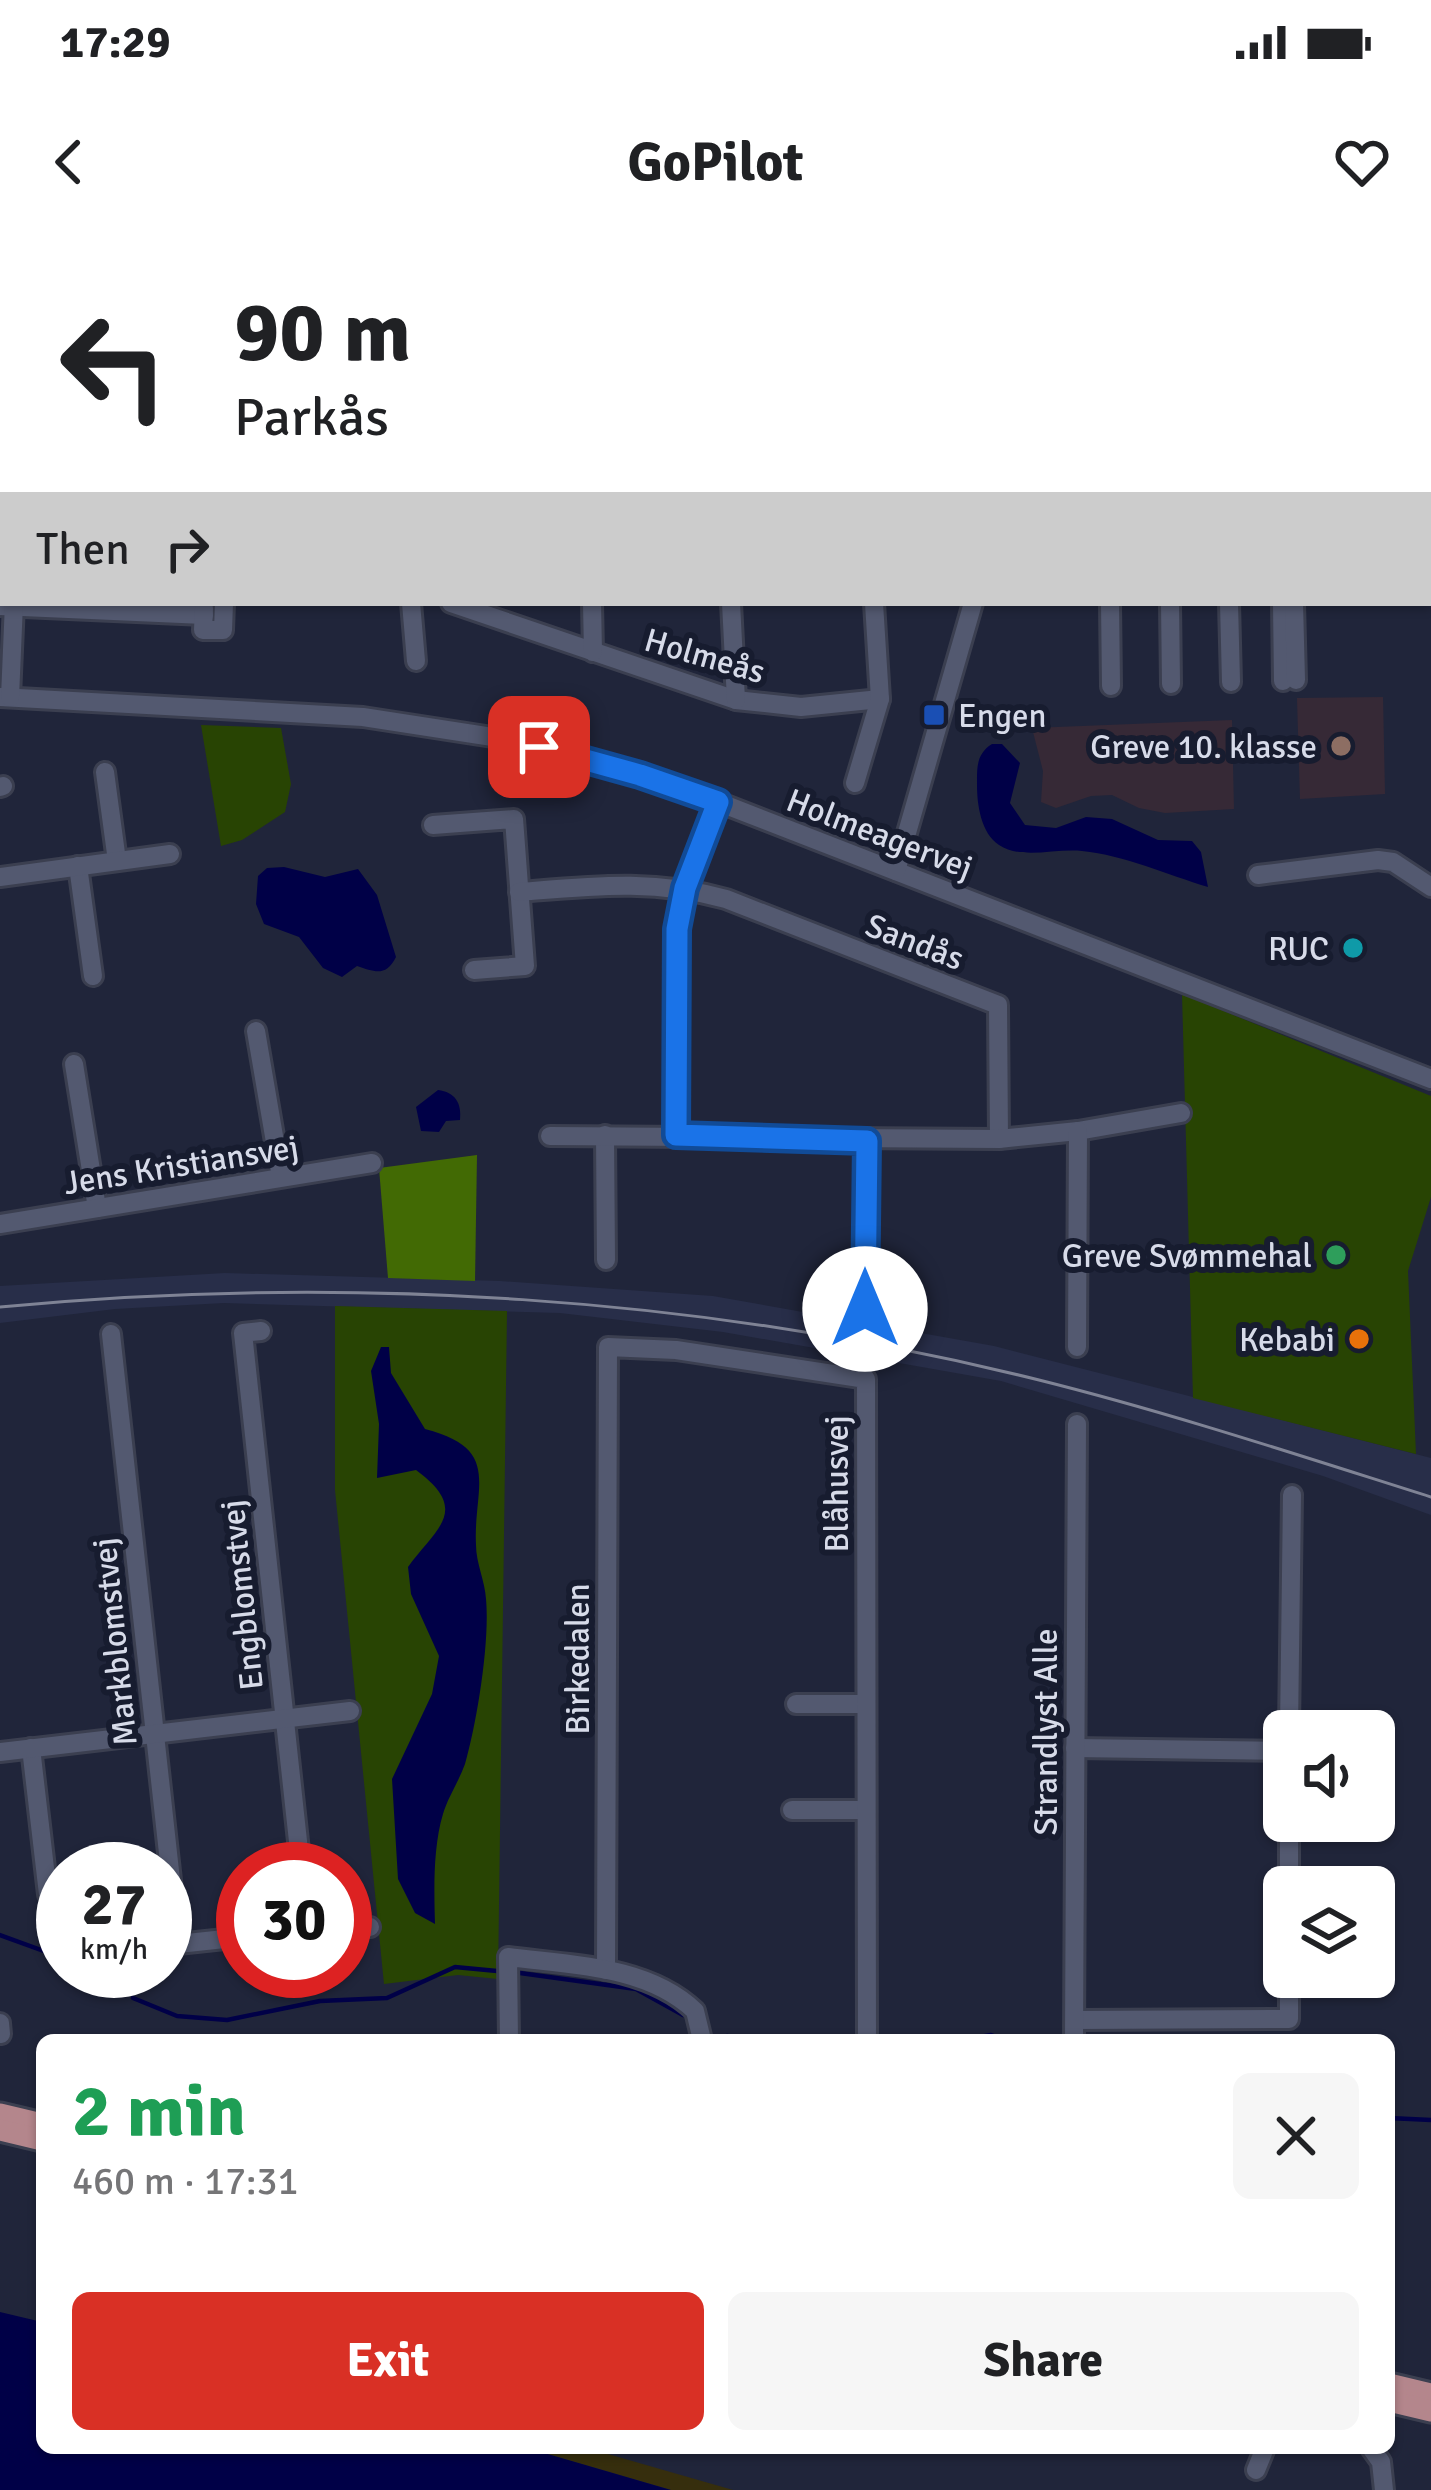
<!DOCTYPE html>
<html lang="en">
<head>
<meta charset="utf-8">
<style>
  :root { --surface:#fff; --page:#f6f6f6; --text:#202124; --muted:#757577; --accent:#d93025 }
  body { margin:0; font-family:Signika,sans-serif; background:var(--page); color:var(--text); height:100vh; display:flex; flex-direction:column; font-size:45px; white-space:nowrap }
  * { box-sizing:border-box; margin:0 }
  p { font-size:39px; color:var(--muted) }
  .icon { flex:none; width:66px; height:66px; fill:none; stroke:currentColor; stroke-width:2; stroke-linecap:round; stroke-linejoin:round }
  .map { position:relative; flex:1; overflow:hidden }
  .drawer { position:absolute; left:36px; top:1794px; width:1359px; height:420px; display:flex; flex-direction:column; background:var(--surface); border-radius:18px; box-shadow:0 3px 9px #0004 }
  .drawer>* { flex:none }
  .banner { position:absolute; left:0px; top:0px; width:1431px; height:366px; box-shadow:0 3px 9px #0004; background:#fff; color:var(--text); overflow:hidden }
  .tools { position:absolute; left:1263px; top:1470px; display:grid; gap:24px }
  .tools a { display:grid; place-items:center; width:132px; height:132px; border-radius:18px; background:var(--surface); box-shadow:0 3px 9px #0004; font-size:60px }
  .speed { position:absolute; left:36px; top:1602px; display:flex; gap:24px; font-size:60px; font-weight:700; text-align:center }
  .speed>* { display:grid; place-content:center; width:156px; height:156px; border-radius:50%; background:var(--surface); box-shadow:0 3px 9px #0004; line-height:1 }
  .speed small { font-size:30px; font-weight:400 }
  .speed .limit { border:18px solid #d22; background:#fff; color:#111 }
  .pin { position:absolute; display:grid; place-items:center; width:102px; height:102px; color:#fff; margin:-51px; border-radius:24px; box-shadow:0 6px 18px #0006 }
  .me { position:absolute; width:132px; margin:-66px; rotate:0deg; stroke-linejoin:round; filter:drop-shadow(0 0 9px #0008) }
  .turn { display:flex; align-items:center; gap:42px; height:252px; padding:0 36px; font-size:54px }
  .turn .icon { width:156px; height:156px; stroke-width:2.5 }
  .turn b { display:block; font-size:84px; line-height:102px }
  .then { display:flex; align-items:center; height:114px; padding:0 36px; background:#0003; gap:24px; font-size:45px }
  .round { display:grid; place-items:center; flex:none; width:126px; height:126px; border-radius:18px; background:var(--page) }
  .overview { display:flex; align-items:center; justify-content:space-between; height:204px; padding:0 36px }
  h1 { font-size:72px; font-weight:700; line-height:90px; color:#1e9e55 }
  .button { display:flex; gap:24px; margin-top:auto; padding:24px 36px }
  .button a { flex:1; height:138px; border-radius:18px; background:var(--accent); color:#fff; font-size:48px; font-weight:700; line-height:138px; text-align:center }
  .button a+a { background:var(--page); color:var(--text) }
  .status { display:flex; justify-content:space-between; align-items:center; height:84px; padding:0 60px; background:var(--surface); direction:ltr }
  .status svg { height:33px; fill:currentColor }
  header { display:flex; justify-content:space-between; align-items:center; height:156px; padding:0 36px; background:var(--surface); font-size:54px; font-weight:700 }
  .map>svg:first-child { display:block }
</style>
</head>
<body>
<div class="status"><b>17:29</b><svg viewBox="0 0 49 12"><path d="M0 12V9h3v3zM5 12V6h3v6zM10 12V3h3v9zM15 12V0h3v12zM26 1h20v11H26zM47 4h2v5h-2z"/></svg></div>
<header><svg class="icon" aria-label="back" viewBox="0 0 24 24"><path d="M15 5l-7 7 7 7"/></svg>GoPilot<svg class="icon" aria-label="heart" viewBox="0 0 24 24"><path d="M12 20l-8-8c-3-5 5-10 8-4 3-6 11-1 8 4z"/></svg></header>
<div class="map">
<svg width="1431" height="2250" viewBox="0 0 1431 2250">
  <rect width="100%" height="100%" fill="#20253a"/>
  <path fill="#282e49" d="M 225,1033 L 500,1041 L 713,1056 L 994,1106 L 1431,1218 L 1431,1275 L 1323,1236 L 1001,1141 L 723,1092 L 560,1073 L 224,1063 L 115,1069 L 0,1083 L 0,1046 Z"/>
  <g fill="#362936">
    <path d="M 1383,457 L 1385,554 L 1300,559 L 1297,458 Z"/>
    <path d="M 1232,480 L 1234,569 L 1165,573 L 1139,568 L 1112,555 L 1091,556 L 1056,568 L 1041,562 L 1043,531 L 1032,488 Z"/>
  </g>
  <g fill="#284403">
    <path d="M 201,485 L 281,488 L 291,544 L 285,572 L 242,600 L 221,606 Z"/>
    <path d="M 1182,754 L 1431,856 L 1431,957 L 1408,1031 L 1416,1214 L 1193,1158 Z"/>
    <path d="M 335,1066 L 507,1071 L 498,1739 L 458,1735 L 384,1744 L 335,1250 Z"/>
  </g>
  <path fill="#426a04" d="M 477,915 L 475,1041 L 388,1038 L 379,928 Z"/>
  <path fill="#362e0d" d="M 527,2208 L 587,2208 L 733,2250 L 671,2250 Z"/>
  <g fill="#000047">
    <path d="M 992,504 L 1002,504 L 1020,523 L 1010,563 L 1025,585 L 1056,588 L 1086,577 L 1112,579 L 1158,600 L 1192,601 L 1201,612 L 1208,647 C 1168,635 1124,615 1082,611 C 1056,608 1021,620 999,605 C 981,593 977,565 977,545 C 977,528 976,514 992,504 Z"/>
    <path d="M 284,627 L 325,637 L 358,629 L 377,655 L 396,717 C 386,737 375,732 357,726 L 342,737 L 323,728 L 299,697 L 264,684 L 256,664 L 258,636 L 267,628 Z"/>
    <path d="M 438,850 C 455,852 462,863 460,880 L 446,881 L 439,892 L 421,891 L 416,867 Z"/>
    <path d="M 381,1107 L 389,1107 L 391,1133 L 425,1189 C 503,1209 473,1247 476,1305 C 476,1323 485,1341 486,1359 C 490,1402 477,1482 465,1524 C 459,1541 448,1557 443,1574 C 433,1607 434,1650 435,1684 L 415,1673 L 398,1639 L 392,1539 L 432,1454 L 439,1416 L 411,1354 L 408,1327 C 435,1289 472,1271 416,1230 L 377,1238 L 379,1184 L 371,1131 Z"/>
    <path d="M 0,2072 L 42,2082 L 42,2208 L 527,2208 L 671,2250 L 0,2250 Z"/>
  </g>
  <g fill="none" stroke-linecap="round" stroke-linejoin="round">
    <g stroke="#000047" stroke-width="4.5">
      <path d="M 0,1695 L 63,1718"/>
      <path d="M 90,1731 L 108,1742"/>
      <path d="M 520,1733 L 636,1749 L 683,1775"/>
      <path d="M 133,1758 L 177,1776 L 227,1780 L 320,1761 L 387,1758 L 455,1727 L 497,1731"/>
      <path d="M 727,1796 L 745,1800"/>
      <path d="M 963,1800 L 991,1795 L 1005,1800"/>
      <path d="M 1389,1878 L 1431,1880"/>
    </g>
    <g stroke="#3b3f50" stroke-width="24">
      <g id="minor">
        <path d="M 367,0 L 367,3"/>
        <path d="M 567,0 L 568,3"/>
        <path d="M 709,0 L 709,3"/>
        <path d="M 1004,0 L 1004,3"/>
        <path d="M 1101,0 L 1101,3"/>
        <path d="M 1157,0 L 1157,3"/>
        <path d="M 1334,0 L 1334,3"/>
        <path d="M 792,3 L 837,0"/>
        <path d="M 0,82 L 3,82"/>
        <path d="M 0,223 L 3,223"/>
        <path d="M 411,363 L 416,421"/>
        <path d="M 451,363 L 736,460 L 801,467 L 880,459"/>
        <path d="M 592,363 L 593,412"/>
        <path d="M 731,363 L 736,460"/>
        <path d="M 1110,363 L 1111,446"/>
        <path d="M 1170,363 L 1171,444"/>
        <path d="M 1229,363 L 1231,442"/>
        <path d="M 1282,363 L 1283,441"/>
        <path d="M 1294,363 L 1296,440"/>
        <path d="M 0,366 L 204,375"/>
        <path d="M 204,368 L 203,390 L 223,390 L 224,363"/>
        <path d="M 0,457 L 363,477 L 499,498 L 578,517 L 718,562 L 1431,839"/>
        <path d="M 10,457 L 14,363"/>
        <path d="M 105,532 L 117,621"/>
        <path d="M 855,543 L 880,459 L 874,363"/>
        <path d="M 0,547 L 3,546"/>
        <path d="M 433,585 L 514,579 L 525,726 L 474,730"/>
        <path d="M 78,626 L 93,736"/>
        <path d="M 896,631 L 973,363"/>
        <path d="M 1258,635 L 1378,620 L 1393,622 L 1431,647"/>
        <path d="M 0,637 L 170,614"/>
        <path d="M 519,652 C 594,646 653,639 726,659 L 998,765 L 999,899"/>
        <path d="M 256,791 L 281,937"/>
        <path d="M 74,824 L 97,968"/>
        <path d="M 605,895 L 606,1020"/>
        <path d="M 676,895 L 677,689 L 685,648 L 718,562"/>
        <path d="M 550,896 L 999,899 L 1078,891 L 1181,873"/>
        <path d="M 0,984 L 372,923"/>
        <path d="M 865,1069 L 867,901"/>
        <path d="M 261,1091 L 243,1093 L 301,1629"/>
        <path d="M 111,1094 L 178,1704 L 243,1697"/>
        <path d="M 1077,1107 L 1078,891"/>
        <path d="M 796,1464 L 865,1464"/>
        <path d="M 1289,1491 L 1292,1255"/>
        <path d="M 31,1508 L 48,1654"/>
        <path d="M 1075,1508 L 1284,1511"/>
        <path d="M 0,1512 L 350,1471"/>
        <path d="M 792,1570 L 865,1570"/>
        <path d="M 1289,1581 L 1289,1647"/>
        <path d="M 345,1688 L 370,1687"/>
        <path d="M 606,1730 L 608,1107 L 676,1110 L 866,1139 L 867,1800"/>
        <path d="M 1075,1780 L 1289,1779 L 1289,1737"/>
        <path d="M 0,1783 L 1,1794"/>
        <path d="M 509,1800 L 508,1717 C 569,1725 647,1725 695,1771 L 702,1800"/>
        <path d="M 1074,1800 L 1077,1184"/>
        <path d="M 1371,2208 L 1381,2222 L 1384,2250"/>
        <path d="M 1256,2230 L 1265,2208"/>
      </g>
    </g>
    <g stroke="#3b3f50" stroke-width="27">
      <g id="major">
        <path d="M 0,1874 L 42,1884"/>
        <path d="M 0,1890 L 42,1900"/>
        <path d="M 1389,2144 L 1431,2154"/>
        <path d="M 1389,2161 L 1431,2171"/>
      </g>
    </g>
    <use href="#minor" stroke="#535970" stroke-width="18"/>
    <use href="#major" stroke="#b4868c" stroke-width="21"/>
    <path stroke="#7f8395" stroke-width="3" d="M 0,1067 C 346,1034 701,1056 1039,1140 C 1171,1173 1301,1216 1431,1257"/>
  </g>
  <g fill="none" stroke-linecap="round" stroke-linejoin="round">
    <g stroke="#114b97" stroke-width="30">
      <path id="route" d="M 539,507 L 640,535 L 718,562 L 685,648 L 677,689 L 676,895 L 867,901 L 865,1069"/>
    </g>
    <use href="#route" stroke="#1a73e8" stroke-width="21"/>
  </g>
  <rect fill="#1a4fb4" stroke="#171c2f" stroke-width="4.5" x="922" y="463" width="24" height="24" rx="6"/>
  <circle fill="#8d6e63" stroke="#171c2f" stroke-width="4.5" cx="1341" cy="506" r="12"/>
  <circle fill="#0f9aa8" stroke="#171c2f" stroke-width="4.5" cx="1353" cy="708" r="12"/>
  <circle fill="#2e9e5b" stroke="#171c2f" stroke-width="4.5" cx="1336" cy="1015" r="12"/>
  <circle fill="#e8710a" stroke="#171c2f" stroke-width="4.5" cx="1359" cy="1099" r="12"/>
  <g text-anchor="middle" stroke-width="12" stroke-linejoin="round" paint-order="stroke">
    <g font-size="33" fill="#d7dbe9" stroke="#171c2f">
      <text transform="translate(705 415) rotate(16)" y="12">Holmeås</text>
      <text transform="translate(880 593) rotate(21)" y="12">Holmeagervej</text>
      <text transform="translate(915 701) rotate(21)" y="12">Sandås</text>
      <text transform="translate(181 924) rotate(-9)" y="12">Jens Kristiansvej</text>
      <text transform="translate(836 1244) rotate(-90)" y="12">Blåhusvej</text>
      <text transform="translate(241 1355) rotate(-96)" y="12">Engblomstvej</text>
      <text transform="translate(114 1402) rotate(-96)" y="12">Markblomstvej</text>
      <text transform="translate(577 1419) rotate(-90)" y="12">Birkedalen</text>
      <text transform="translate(1045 1492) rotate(-90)" y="12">Strandlyst Alle</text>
    </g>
    <g font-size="33" fill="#d7dbe9" stroke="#171c2f" text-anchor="end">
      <text x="958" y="487" text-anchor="start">Engen</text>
      <text x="1317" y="518">Greve 10. klasse</text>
      <text x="1329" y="720">RUC</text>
      <text x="1312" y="1027">Greve Svømmehal</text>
      <text x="1335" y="1111">Kebabi</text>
    </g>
  </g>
</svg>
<div class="tools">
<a><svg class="icon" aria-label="sound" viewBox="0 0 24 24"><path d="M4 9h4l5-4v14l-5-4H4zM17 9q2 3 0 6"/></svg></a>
<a><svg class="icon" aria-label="layers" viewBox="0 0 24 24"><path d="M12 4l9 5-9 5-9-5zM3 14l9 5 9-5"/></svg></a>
</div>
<div class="speed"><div>27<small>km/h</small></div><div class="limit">30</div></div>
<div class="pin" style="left:539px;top:507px;background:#d93025"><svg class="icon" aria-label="arrive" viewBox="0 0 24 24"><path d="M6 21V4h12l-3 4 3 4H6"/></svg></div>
<svg class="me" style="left:865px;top:1069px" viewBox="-20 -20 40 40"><circle r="19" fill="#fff"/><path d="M0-13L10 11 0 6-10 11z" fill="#1a73e8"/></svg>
<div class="banner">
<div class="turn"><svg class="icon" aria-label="left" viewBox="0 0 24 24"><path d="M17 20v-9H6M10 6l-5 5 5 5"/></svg><div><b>90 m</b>Parkås</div></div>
<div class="then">Then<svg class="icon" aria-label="right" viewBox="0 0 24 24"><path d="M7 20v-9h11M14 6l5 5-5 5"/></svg></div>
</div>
<section class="drawer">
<div class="overview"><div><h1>2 min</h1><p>460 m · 17:31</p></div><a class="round"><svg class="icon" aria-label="close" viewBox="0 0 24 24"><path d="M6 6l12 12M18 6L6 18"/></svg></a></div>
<div class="button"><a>Exit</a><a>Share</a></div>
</section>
</div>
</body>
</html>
